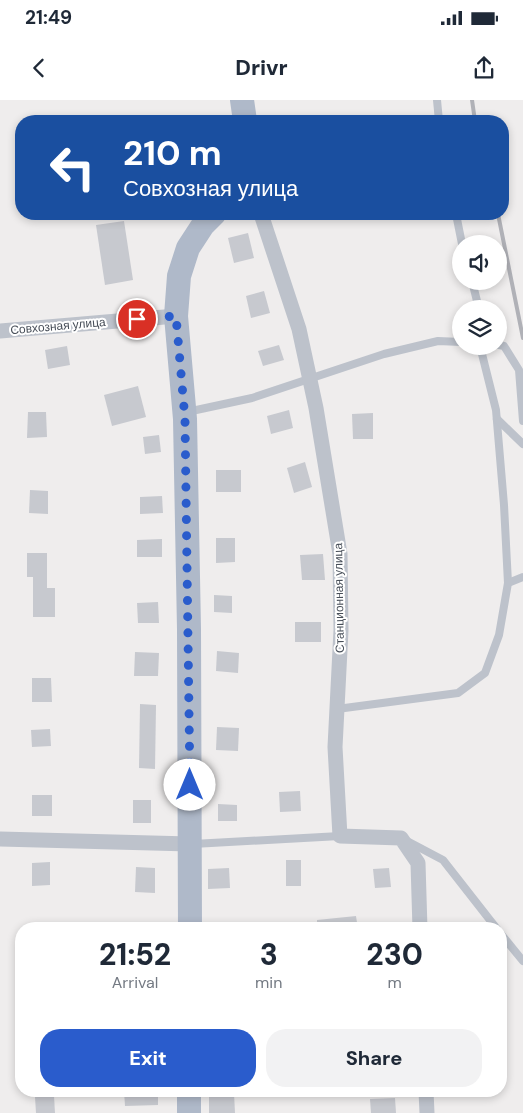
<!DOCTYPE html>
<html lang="en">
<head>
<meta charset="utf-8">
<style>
  :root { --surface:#fff; --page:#f2f2f3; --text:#1f2937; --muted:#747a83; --accent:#2a5ccc }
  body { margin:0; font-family:"DM Sans",sans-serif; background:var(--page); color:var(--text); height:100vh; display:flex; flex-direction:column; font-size:19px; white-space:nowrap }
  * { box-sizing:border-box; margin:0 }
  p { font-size:16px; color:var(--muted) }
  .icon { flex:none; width:28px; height:28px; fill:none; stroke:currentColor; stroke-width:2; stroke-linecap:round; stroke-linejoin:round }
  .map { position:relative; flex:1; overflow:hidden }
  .sheet { position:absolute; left:15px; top:822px; width:492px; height:175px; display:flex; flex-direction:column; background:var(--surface); border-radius:20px; box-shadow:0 2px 8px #0003 }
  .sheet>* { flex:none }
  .top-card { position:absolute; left:15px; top:15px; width:494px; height:105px; border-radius:20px; box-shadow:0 2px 8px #0003; background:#1a4fa0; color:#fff; overflow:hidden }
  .controls { position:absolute; left:452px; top:135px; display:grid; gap:10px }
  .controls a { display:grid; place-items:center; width:55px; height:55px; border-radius:50%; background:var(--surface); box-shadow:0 2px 8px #0003; font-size:25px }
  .pin { position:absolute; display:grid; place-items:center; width:42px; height:42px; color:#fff; margin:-21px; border:2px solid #fff; border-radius:50%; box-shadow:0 1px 5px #0007 }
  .me { position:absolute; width:55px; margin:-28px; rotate:0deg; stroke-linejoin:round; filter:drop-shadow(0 0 4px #0008) }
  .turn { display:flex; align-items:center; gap:18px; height:105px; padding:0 25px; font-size:22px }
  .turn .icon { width:65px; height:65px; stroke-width:2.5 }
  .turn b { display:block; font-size:35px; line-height:42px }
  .eta { display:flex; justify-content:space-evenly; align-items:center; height:85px; text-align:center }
  .eta b { font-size:30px; font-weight:800; line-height:35px }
  .primary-button { display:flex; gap:10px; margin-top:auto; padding:10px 25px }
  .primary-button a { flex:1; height:58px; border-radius:20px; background:var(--accent); color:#fff; font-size:20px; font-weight:800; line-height:58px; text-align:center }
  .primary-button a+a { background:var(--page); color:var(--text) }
  .status { display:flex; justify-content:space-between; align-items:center; height:35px; padding:0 25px; background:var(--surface); direction:ltr }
  .status svg { height:14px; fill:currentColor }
  header { display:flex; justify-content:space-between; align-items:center; height:65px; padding:0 25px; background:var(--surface); font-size:22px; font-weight:800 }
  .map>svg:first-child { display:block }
</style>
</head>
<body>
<div class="status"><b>21:49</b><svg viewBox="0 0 49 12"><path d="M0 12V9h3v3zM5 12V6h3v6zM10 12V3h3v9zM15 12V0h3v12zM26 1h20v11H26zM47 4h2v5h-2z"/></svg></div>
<header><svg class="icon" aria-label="back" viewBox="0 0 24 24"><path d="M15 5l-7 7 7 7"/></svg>Drivr<svg class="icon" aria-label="share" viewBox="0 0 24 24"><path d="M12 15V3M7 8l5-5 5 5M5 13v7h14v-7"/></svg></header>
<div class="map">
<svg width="523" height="1013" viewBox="0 0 523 1013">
  <rect width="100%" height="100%" fill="#efeded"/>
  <g fill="#c7c9cf">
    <path d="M 124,121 L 133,180 L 105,185 L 96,125 Z"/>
    <path d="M 248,133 L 254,158 L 234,163 L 228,138 Z"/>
    <path d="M 264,191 L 270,213 L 251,218 L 246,196 Z"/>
    <path d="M 279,245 L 284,260 L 263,266 L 258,251 Z"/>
    <path d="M 67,246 L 70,265 L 48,269 L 45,250 Z"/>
    <path d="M 138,286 L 146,317 L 112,326 L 104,295 Z"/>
    <path d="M 289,310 L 293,328 L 271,334 L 267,316 Z"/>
    <path d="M 28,312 L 46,312 L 47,337 L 27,338 Z"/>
    <path d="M 373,313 L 373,339 L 353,339 L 352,314 Z"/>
    <path d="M 159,335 L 161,352 L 145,354 L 143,337 Z"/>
    <path d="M 305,362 L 312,387 L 294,393 L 287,368 Z"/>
    <rect x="216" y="370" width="25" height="22"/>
    <path d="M 30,390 L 48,391 L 48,414 L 29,413 Z"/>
    <path d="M 162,396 L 163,413 L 140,414 L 140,397 Z"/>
    <path d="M 216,438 L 235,438 L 235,462 L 216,463 Z"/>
    <path d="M 162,439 L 162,457 L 137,457 L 137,440 Z"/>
    <path d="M 27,453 L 47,453 L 47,488 L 55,488 L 55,517 L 33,517 L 33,477 L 27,477 Z"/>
    <path d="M 323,454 L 325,480 L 302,480 L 300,455 Z"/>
    <path d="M 214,495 L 232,496 L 232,513 L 214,512 Z"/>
    <path d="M 158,502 L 159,523 L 138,523 L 137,503 Z"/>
    <rect x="295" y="522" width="26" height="20"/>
    <path d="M 217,551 L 239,553 L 238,573 L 216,571 Z"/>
    <path d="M 135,552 L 159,553 L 158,576 L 134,576 Z"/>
    <path d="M 32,578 L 51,578 L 52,602 L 32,602 Z"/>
    <path d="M 140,604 L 156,605 L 155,669 L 139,668 Z"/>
    <path d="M 217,627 L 239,628 L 238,651 L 216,650 Z"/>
    <path d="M 50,629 L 51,646 L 32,647 L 31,630 Z"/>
    <path d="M 300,691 L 301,711 L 280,712 L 279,692 Z"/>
    <rect x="32" y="695" width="20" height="21"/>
    <rect x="133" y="700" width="18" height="23"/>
    <path d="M 218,704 L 237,705 L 237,721 L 218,721 Z"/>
    <rect x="286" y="760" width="15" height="26"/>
    <path d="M 50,762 L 50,785 L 32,786 L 32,763 Z"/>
    <path d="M 136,767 L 155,768 L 155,793 L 135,792 Z"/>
    <path d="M 229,768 L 230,788 L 208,789 L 208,769 Z"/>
    <path d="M 389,768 L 391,787 L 375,788 L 373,769 Z"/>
    <path d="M 356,816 L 358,829 L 317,829 L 317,820 Z"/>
    <path d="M 124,991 L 158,991 L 158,1005 L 125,1006 Z"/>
    <path d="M 209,993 L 234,993 L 235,1013 L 209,1013 Z"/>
    <path d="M 54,996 L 55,1013 L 36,1013 L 35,997 Z"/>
    <path d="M 395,998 L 396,1013 L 371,1013 L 370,999 Z"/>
  </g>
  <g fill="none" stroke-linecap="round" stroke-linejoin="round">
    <g stroke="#bdc2cb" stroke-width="8">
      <path d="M 437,0 L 439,21"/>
      <path d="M 456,114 L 462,144"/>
      <path d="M 472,181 L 479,209"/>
      <path d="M 499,245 L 504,246 L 519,270 L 523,321"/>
      <path d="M 480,246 L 496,310 L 504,405 L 508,483"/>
      <path d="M 187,312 L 252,298 L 384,254 L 438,241 L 461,242"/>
      <path d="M 497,319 L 523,344"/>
      <path d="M 337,609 L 458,593 L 485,573 L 499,535 L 508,483 L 523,477"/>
      <path d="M 407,741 L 443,760 L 497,829"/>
      <path d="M 193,744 L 340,736"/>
      <path d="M 501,834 L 523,861"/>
    </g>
    <g stroke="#bdc2cb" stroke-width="15">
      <path d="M 261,114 L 299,229 L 316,308 L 340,454 L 341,530 L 335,647 L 340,736 L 401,738 L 418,763 L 420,829"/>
      <path d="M 0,231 L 176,216"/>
      <path d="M 0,739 L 190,744"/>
      <path d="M 426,991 L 427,1013"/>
    </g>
    <g stroke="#afb9c9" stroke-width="24">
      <path d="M 242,0 L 245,21"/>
      <path d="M 190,829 L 189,529 L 185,319 L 176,216 L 179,176 L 188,148 L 203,125 L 214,114"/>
      <path d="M 189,1013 L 189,991"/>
    </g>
    <g stroke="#b0b1b7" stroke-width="4">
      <path d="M 472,0 L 475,21"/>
      <path d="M 498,114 L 523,238"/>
    </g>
  </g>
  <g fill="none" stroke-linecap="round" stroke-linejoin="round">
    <path stroke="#2a5ccc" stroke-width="9" stroke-dasharray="0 16.2" d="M 137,219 L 176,216 L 185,319 L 190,685"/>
  </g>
  <g text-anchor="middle" stroke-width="4" stroke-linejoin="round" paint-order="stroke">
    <g font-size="12" fill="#474e58" stroke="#fff">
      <text transform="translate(58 226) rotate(-5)" y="4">Совхозная улица</text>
      <text transform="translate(339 498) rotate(-91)" y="4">Станционная улица</text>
    </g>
  </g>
</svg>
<div class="controls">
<a><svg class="icon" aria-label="sound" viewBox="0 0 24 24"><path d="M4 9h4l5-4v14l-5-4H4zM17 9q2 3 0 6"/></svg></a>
<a><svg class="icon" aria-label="layers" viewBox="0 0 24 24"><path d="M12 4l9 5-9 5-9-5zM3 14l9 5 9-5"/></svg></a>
</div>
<div class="pin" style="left:137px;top:219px;background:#d93025"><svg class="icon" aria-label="arrive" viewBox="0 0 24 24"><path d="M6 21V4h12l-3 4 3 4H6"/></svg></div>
<svg class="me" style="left:190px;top:685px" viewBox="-20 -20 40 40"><circle r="19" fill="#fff"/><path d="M0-13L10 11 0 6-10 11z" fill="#2a5ccc"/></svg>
<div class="top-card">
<div class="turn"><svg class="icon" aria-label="left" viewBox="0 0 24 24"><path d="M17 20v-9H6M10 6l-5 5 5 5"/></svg><div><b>210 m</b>Совхозная улица</div></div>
</div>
<section class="sheet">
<div class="eta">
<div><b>21:52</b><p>Arrival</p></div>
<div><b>3</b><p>min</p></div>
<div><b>230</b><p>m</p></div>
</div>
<div class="primary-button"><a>Exit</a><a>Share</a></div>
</section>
</div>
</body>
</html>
